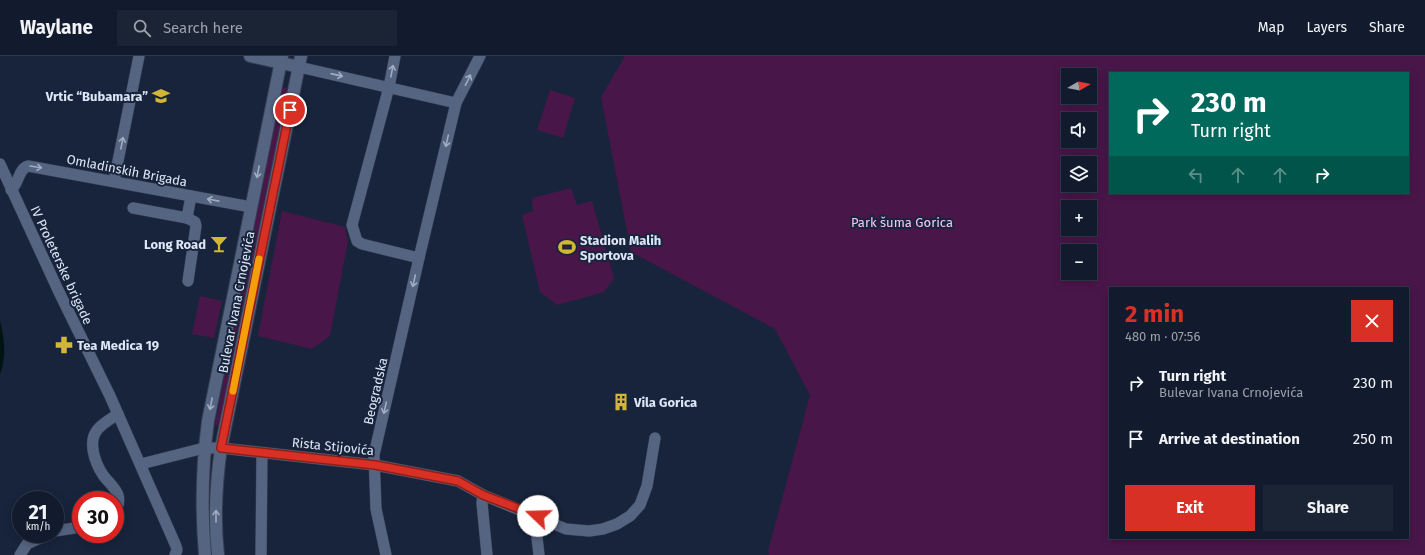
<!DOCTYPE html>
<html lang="en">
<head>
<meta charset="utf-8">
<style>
  :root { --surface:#121b2d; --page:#1b2435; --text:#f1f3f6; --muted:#9ca1aa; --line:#313949; --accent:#d93025 }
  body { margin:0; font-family:"Fira Sans",sans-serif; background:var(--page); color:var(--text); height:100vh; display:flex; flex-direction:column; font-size:15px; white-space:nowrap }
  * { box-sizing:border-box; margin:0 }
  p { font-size:13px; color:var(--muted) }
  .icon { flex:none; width:22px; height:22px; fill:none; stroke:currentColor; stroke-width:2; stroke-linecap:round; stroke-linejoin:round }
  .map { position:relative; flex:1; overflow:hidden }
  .details { position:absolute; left:1109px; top:231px; width:300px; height:252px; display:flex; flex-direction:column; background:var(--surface); border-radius:0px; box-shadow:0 2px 10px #0003,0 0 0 1px var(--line) }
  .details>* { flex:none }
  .guide { position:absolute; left:1109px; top:16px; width:300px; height:122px; border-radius:0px; box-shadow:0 2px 10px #0003,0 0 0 1px var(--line); background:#00695c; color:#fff; overflow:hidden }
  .needle { width:26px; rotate:80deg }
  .fabs { position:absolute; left:1061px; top:12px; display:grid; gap:8px }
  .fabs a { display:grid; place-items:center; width:36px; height:36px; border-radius:0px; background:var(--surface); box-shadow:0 2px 10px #0003,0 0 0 1px var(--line); font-size:20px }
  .speed { position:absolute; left:12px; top:435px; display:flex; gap:8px; font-size:20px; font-weight:700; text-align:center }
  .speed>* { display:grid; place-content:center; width:52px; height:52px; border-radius:50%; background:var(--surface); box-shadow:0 2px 10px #0003,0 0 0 1px var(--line); line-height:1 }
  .speed small { font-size:10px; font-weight:400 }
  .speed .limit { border:6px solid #d22; background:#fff; color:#111 }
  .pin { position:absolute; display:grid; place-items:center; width:34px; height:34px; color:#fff; margin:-17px; border:2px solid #fff; border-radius:50%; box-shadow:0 1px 4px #0007 }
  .me { position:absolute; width:44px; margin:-22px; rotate:291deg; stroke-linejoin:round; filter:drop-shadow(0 0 3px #0008) }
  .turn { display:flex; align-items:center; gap:14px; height:84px; padding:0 16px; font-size:18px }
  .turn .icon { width:52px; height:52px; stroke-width:2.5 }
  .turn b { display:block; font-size:28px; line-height:34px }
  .lanes { display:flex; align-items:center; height:38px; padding:0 16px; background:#0003; justify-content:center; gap:20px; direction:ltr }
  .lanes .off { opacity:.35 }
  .round { display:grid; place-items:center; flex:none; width:42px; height:42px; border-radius:0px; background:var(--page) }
  .overview { display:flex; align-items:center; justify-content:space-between; height:68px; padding:0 16px }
  h1 { font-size:24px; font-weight:700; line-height:30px; color:var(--accent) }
  .button { display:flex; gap:8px; margin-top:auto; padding:8px 16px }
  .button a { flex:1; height:46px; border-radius:0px; background:var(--accent); color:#fff; font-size:16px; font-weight:700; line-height:46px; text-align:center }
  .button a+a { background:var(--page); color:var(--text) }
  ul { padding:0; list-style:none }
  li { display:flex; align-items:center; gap:12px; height:56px; padding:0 16px }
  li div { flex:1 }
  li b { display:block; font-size:15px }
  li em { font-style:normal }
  header { display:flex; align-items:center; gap:24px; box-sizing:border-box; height:56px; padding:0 20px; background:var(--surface); border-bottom:1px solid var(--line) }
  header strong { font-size:19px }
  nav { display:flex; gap:22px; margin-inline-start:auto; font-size:14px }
  .search { width:280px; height:36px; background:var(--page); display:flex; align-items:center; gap:10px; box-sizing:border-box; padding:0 14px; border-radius:0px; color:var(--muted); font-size:15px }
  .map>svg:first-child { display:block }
</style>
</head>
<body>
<header>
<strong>Waylane</strong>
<div class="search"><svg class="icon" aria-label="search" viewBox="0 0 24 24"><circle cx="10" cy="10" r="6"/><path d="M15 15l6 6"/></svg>Search here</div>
<nav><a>Map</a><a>Layers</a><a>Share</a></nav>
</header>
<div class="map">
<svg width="1425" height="499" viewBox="0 0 1425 499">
  <rect width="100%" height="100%" fill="#18243c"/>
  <g fill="#491649" fill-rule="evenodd">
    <path d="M 625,0 L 1425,0 L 1425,499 L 769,499 L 768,495 L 810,339 L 775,273 L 631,196 L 601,41 ZM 1110,17 L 1408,17 L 1408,137 L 1110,137 ZM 1068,19 L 1090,19 L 1090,41 L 1068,41 ZM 1068,63 L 1090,63 L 1090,85 L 1068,85 ZM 1068,107 L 1090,107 L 1090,129 L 1068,129 ZM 1068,151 L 1090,151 L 1090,173 L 1068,173 ZM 1068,195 L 1090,195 L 1090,217 L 1068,217 ZM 1110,232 L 1408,232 L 1408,482 L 1110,482 Z"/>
    <path d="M 280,31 L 287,32 L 222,370 L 215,369 Z"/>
    <path d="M 550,34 L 575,42 L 563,82 L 537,74 Z"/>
    <path d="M 571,132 L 577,149 L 592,145 L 614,222 L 604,236 L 557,249 L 540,236 L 522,159 L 533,155 L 532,142 Z"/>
    <path d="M 282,155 L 345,171 L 348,185 L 330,280 L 312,293 L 258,280 Z"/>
    <path d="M 200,240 L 222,245 L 214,282 L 192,278 Z"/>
  </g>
  <path fill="#021313" d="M 0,265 C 4,281 7,301 0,318 Z"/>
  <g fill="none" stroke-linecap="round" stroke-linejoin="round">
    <g stroke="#343d51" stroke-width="12">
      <g id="street">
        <path d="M 395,0 L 389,31 L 352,169 L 357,185 L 362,188 L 419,202"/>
        <path d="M 299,11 L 456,47"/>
        <path d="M 0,108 L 58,234 L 110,340 L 176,490 L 177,494 L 175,499"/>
        <path d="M 114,125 L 139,0"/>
        <path d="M 11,134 C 19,128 18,113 28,110 L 251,151"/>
        <path d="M 133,152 L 187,162 L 191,140"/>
        <path d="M 187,162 L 195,166 L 196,170 L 188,225"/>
        <path d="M 141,408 L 204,392 L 221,392 L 375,409 L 458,425 L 483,439 L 566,473 L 589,475 L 603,473 L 617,468 L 630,460 L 640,449 L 647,430 L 655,382"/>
        <path d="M 483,439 L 482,447 L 487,499"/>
        <path d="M 115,457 C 118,451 120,445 118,439 C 115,431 108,426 103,419 C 95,407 87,385 98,373 C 103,367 112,362 118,358"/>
        <path d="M 538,460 L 536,473 L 539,499"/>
        <path d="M 55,475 L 81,471"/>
        <path d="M 20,499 L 27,488 L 49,478"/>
        <path d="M 261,499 L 262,397"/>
        <path d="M 386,499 L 376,453 L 374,399 L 419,202 L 456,47 L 480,0"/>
      </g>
    </g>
    <g stroke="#343d51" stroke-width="14">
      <g id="secondary">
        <path d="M 250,0 L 299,11"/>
        <path d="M 205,499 C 201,454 202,410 208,365 L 282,0"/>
        <path d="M 218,499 C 214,463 216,427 221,392 L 301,0"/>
      </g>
    </g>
    <use href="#street" stroke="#556480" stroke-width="11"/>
    <use href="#secondary" stroke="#556480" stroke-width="12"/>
  </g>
  <defs><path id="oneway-shaft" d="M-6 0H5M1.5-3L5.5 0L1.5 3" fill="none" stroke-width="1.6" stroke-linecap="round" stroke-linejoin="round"/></defs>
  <g stroke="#a0acc1">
    <use href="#oneway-shaft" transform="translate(392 15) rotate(-79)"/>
    <use href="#oneway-shaft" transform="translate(337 19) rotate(13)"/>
    <use href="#oneway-shaft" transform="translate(468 24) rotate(-64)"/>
    <use href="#oneway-shaft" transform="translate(447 85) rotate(103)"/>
    <use href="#oneway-shaft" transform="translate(122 87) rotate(-79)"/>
    <use href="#oneway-shaft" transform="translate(36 111) rotate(9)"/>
    <use href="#oneway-shaft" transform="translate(258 116) rotate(101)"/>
    <use href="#oneway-shaft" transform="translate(213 144) rotate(-169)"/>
    <use href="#oneway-shaft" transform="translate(414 225) rotate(102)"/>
    <use href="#oneway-shaft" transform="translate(211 348) rotate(101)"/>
    <use href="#oneway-shaft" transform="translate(385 352) rotate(103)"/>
    <use href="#oneway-shaft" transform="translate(216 460) rotate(-90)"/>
  </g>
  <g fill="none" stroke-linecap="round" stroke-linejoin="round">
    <g stroke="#8d1f18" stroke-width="10">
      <path id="route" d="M 290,54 L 221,392 L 375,409 L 458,425 L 483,439 L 538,460"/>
    </g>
    <use href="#route" stroke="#d93025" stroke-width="7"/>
    <path stroke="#f59e0b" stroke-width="7" d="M 233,335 L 259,203"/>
  </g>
  <defs>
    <g id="school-bare" transform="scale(1.38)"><path d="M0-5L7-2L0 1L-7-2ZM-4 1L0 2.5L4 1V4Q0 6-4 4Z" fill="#d3b635" stroke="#18243c" stroke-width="2.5" paint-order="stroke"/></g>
    <g id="bar-bare" transform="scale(1.38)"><path d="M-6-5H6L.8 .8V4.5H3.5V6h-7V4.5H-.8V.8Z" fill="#d3b635" stroke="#18243c" stroke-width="2.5" paint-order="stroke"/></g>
    <g id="stadium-bare" transform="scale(1.38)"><path d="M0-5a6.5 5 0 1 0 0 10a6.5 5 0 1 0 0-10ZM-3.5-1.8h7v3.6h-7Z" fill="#d3b635" stroke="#18243c" stroke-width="2.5" paint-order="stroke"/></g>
    <g id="pharmacy-bare" transform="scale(1.38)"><path d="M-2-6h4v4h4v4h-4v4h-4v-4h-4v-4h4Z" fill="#d3b635" stroke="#18243c" stroke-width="2.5" paint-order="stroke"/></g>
    <g id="building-bare" transform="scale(1.38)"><path d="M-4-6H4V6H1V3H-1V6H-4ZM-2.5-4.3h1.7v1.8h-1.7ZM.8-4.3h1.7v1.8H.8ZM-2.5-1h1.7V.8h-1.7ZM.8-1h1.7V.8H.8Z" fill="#d3b635" stroke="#18243c" stroke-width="2.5" paint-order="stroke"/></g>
  </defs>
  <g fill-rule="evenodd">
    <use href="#school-bare" x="161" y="40"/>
    <use href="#bar-bare" x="219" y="188"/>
    <use href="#stadium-bare" x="567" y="191"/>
    <use href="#pharmacy-bare" x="64" y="289"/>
    <use href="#building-bare" x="621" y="346"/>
  </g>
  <g text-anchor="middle" stroke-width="4" stroke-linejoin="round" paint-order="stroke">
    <g font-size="13" font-weight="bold" fill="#dee7f7" stroke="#18243c" text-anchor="start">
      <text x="148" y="45" text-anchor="end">Vrtic “Bubamara”</text>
      <text x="580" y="189">Stadion Malih<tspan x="580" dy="15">Sportova</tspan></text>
      <text x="206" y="193" text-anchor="end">Long Road</text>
      <text x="77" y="294">Tea Medica 19</text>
      <text x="634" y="351">Vila Gorica</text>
    </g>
    <g font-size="13" fill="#dee7f7" stroke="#18243c">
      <text transform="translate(127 114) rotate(11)" y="5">Omladinskih Brigada</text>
      <text transform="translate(62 209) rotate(65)" y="5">IV Proleterske brigade</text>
      <text transform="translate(236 246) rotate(-79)" y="5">Bulevar Ivana Crnojevića</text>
      <text transform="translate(375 335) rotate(-77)" y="5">Beogradska</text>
      <text transform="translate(333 390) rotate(6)" y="5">Rista Stijovića</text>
    </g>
    <g font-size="13" fill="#fbc3f7" stroke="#18243c">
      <text x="902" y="171">Park šuma Gorica</text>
    </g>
  </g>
</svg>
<div class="fabs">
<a><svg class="needle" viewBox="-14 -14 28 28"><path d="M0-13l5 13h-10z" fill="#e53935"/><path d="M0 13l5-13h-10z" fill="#9ca1aa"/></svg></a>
<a><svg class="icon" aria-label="sound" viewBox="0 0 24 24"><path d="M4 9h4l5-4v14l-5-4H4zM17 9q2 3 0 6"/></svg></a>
<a><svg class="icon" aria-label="layers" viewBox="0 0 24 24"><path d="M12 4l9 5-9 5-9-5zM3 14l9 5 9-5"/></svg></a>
<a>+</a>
<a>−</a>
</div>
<div class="speed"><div>21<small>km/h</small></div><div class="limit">30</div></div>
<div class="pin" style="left:290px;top:54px;background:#d93025"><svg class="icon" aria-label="arrive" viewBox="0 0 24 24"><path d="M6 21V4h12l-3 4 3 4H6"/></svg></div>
<svg class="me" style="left:538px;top:460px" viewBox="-20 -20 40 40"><circle r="19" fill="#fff"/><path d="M0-13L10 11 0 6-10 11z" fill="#d93025"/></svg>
<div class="guide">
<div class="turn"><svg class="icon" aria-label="right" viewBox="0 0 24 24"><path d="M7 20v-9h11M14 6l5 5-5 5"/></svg><div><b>230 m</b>Turn right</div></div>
<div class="lanes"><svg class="icon off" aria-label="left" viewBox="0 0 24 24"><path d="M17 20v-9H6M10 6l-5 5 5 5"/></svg><svg class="icon off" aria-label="ahead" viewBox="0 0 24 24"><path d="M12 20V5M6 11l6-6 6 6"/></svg><svg class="icon off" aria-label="ahead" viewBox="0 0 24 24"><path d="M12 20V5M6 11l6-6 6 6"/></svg><svg class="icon" aria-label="right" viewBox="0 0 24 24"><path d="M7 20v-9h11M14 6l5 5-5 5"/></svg></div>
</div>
<section class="details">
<div class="overview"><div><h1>2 min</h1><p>480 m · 07:56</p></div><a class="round" style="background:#d93025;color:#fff"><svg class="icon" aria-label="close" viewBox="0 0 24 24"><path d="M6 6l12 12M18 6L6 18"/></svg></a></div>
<ul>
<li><svg class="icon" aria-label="right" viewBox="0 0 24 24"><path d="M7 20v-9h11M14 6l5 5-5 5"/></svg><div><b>Turn right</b><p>Bulevar Ivana Crnojevića</p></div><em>230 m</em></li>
<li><svg class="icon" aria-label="arrive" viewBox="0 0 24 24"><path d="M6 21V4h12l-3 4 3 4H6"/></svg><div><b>Arrive at destination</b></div><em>250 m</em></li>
</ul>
<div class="button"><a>Exit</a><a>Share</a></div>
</section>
</div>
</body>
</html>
